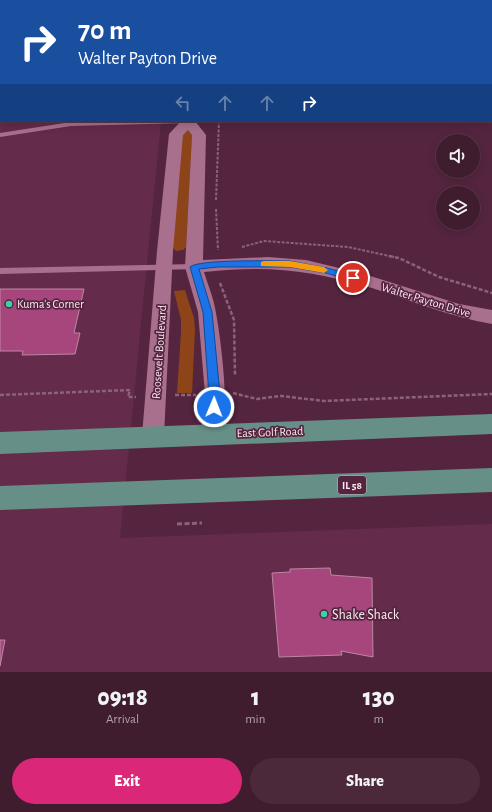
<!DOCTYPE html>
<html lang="en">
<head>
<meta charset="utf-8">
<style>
  :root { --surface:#401c2f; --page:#4b293b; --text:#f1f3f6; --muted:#aea1aa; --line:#593a4b; --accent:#db2777 }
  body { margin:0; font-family:"Alegreya Sans",sans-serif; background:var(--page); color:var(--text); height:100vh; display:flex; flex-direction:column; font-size:15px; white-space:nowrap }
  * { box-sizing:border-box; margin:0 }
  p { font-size:13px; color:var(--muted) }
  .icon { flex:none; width:22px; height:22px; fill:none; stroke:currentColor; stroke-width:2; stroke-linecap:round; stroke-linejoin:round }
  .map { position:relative; height:672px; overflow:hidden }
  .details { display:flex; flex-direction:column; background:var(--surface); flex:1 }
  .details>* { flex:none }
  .hud { position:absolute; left:0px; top:0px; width:492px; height:122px; box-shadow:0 2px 10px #0003,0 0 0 1px var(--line); background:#1a4fa0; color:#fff; overflow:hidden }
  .controls { position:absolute; left:436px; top:134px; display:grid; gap:8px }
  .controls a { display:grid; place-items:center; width:44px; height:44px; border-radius:50%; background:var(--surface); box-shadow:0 2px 10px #0003,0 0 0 1px var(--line); font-size:20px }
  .pin { position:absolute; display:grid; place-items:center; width:34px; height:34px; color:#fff; margin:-17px; border:2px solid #fff; border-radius:50%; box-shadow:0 1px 4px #0007 }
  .me { position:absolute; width:44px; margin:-22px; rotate:1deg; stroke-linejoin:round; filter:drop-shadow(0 0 3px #0008) }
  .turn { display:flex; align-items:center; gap:14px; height:84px; padding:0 12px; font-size:18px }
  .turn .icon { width:52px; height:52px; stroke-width:2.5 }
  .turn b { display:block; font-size:28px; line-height:34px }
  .lanes { display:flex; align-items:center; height:38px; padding:0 12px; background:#0003; justify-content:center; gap:20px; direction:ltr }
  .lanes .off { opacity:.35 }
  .eta { display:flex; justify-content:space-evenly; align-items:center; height:68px; text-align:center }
  .eta b { font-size:24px; font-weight:800; line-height:28px }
  .primary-button { display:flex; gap:8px; margin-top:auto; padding:8px 12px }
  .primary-button a { flex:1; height:46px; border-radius:24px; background:var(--accent); color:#fff; font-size:16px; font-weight:800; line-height:46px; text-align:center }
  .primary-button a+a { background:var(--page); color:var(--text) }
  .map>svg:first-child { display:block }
</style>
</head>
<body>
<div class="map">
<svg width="492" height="672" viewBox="0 0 492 672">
  <rect width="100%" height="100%" fill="#55253f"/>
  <path fill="#642b4a" d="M 0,45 L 1,121 L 161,121 L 120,538 L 492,524 L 492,672 L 0,672 Z"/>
  <g fill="#8c4418">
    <path d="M 188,130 L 192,134 L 192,138 L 186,247 L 183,250 L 176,251 L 172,247 L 179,153 L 183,132 Z"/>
    <path d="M 185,290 L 194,318 L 195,331 L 192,393 L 177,393 L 181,332 L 181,320 L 174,291 Z"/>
  </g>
  <g fill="#a6467c" stroke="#bf86a2">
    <path d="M 92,0 L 131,0 L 92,1 Z"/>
    <rect x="163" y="0" width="39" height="1"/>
    <rect x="317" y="0" width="62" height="1"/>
    <path d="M 417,0 L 492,0 L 492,27 L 491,1 Z"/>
    <path d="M 0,60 L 1,121 L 5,121 L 0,122 Z"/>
    <path d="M 0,289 L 84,289 L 74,333 L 80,333 L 75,354 L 22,355 L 23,351 L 0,351 Z"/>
    <path d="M 330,568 L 331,575 L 372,578 L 373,657 L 341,651 L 342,655 L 279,657 L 272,573 L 290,572 L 290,569 Z"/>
    <path d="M 0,640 L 5,640 L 0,666 Z"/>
  </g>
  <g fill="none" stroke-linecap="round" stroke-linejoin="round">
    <g stroke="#8a6378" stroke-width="2" stroke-dasharray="3 1.5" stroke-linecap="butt">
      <path d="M 216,200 L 219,121"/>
      <path d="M 216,209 L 218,250"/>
      <path d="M 242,247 L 264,241 L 348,247 L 394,257"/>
    </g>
    <g stroke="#8a6378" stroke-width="2.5" stroke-dasharray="4 2" stroke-linecap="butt">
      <path d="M 389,256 L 399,258 L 439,277 L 492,293"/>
      <path d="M 220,283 L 234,320 L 235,375"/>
      <path d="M 233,393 L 257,399 L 281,396 L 324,401 L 492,394"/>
      <path d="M 0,395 L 130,390 L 128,397 L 136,397"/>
      <path d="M 175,395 L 196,395"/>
    </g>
    <path stroke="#8a6378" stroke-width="3" stroke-dasharray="5 2.5" stroke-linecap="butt" d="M 177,524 L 202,523"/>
    <g fill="#a8708c" fill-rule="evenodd">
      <path d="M 113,121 L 191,121 L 188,123 L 71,126 L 0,137 L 0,133 L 71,122 Z"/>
      <path d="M 194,264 L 197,265 L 198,267 L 197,269 L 0,274 L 0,268 Z"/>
    </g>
    <g fill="#a8708c" fill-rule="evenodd">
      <rect x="232" y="0" width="10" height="1"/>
      <path d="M 181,121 L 195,121 L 206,135 L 203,260 L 268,257 L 306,260 L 364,274 L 459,304 L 492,310 L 492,324 C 451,317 412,301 372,288 C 311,270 268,265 204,272 C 208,285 214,299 216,313 C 221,340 231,417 220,440 L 212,443 L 204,440 L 201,434 L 205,394 L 198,312 L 185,267 L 192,135 L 188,130 L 183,135 L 173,251 L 164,436 L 161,442 L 153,445 L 145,442 L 142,436 L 157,251 L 169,134 Z"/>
    </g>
    <g fill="#669087" fill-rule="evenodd">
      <path d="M 492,414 L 492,434 L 0,454 L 0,432 Z"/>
      <path d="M 492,468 L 492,492 L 0,510 L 0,486 Z"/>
    </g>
  </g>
  <path fill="#1a73e8" stroke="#114b97" d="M 290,261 L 327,268 L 356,276 L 358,278 L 353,281 L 326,273 L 290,267 L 218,267 L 199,269 L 212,312 L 220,394 L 217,410 L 210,410 L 203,312 L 190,267 C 198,259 274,261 290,261 Z"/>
  <path fill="#f59e0b" d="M 264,261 L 290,261 L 324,267 L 328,270 L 324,273 L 290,267 L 261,266 L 261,262 Z"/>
  <g fill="#38d4a6" stroke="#55253f" stroke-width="1.5">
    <circle cx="9" cy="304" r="4"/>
    <circle cx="324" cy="614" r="4"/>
  </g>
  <g text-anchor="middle" stroke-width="3.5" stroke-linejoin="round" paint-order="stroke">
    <rect fill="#55253f" stroke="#caaebc" stroke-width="1" x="338" y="476" width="28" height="18" rx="3"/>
    <g font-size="11" font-weight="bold" fill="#fce9f2">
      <text x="352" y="489">IL 58</text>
    </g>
    <g font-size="12" fill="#fce9f2" stroke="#55253f">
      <text transform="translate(426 300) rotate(17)" y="4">Walter Payton Drive</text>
      <text transform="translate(159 352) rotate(-86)" y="4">Roosevelt Boulevard</text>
      <text transform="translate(270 432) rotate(-2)" y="4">East Golf Road</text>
    </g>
    <g font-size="12" fill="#fce9f2" stroke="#55253f" text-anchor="start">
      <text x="17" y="308">Kuma's Corner</text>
    </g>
    <g font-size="14" fill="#fce9f2" stroke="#55253f" text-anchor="start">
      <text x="332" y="619">Shake Shack</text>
    </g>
  </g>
</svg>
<div class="controls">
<a><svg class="icon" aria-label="sound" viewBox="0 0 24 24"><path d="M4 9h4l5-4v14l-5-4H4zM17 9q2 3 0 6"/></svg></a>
<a><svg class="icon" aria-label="layers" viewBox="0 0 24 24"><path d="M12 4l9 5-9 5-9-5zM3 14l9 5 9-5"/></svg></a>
</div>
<div class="pin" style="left:353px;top:278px;background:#d93025"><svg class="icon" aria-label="arrive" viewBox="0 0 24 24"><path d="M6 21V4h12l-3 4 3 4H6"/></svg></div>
<svg class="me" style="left:214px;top:407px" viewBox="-20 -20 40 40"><circle r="17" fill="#1a73e8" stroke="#fff" stroke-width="3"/><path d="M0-11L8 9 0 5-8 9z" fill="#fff"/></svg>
<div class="hud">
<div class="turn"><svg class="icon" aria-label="right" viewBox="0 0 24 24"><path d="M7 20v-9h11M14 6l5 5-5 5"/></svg><div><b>70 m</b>Walter Payton Drive</div></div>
<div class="lanes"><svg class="icon off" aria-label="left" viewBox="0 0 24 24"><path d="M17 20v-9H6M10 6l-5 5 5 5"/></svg><svg class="icon off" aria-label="ahead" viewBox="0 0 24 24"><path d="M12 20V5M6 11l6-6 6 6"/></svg><svg class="icon off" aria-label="ahead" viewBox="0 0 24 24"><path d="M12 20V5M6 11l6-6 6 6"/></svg><svg class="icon" aria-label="right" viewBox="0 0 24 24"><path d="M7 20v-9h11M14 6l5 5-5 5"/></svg></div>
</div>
</div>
<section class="details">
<div class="eta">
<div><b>09:18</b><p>Arrival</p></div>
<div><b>1</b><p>min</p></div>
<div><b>130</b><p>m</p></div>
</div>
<div class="primary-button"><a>Exit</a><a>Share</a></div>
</section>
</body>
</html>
